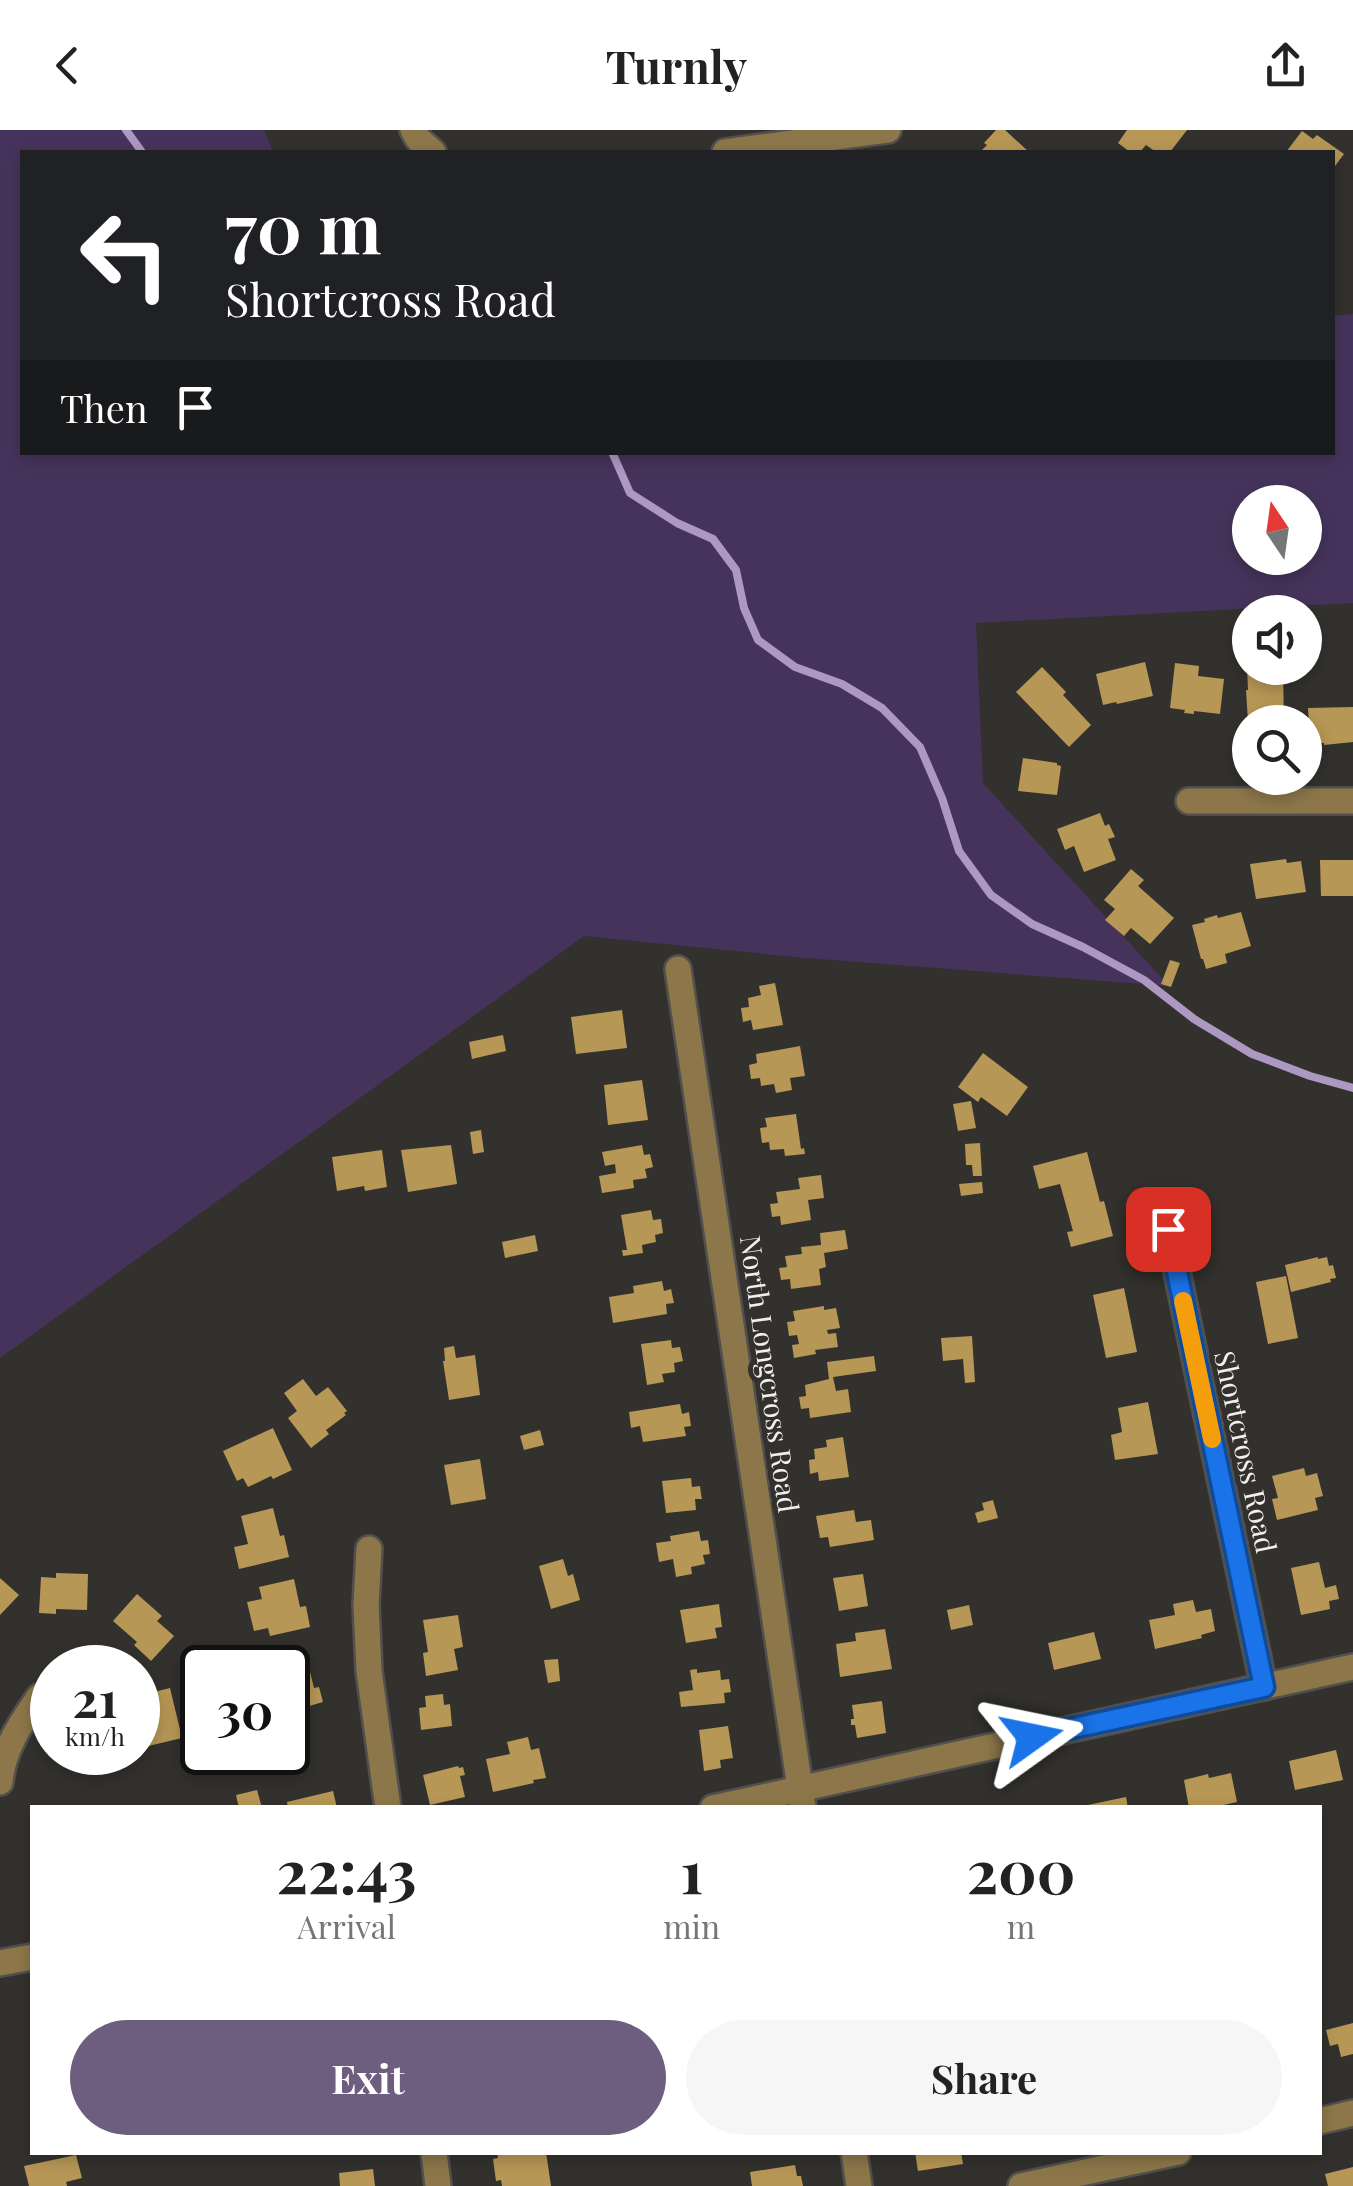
<!DOCTYPE html>
<html lang="en">
<head>
<meta charset="utf-8">
<style>
  :root { --surface:#fff; --page:#f6f6f6; --text:#222; --muted:#767676; --accent:#6d5d7e }
  body { margin:0; font-family:"Playfair Display",serif; background:var(--page); color:var(--text); height:100vh; display:flex; flex-direction:column; font-size:38px; white-space:nowrap }
  * { box-sizing:border-box; margin:0 }
  p { font-size:32px; color:var(--muted) }
  .icon { flex:none; width:55px; height:55px; fill:none; stroke:currentColor; stroke-width:2; stroke-linecap:round; stroke-linejoin:round }
  .map { position:relative; flex:1; overflow:hidden }
  .sheet { position:absolute; left:30px; top:1675px; width:1292px; height:350px; display:flex; flex-direction:column; background:var(--surface); border-radius:0px; box-shadow:0 5px 15px #0003 }
  .sheet>* { flex:none }
  .hud { position:absolute; left:20px; top:20px; width:1315px; height:305px; border-radius:0px; box-shadow:0 5px 15px #0003; background:#202124; color:#fff; overflow:hidden }
  .needle { width:65px; rotate:347deg }
  .controls { position:absolute; left:1232px; top:355px; display:grid; gap:20px }
  .controls a { display:grid; place-items:center; width:90px; height:90px; border-radius:50%; background:var(--surface); box-shadow:0 5px 15px #0003; font-size:50px }
  .speed { position:absolute; left:30px; top:1515px; display:flex; gap:20px; font-size:50px; font-weight:700; text-align:center }
  .speed>* { display:grid; place-content:center; width:130px; height:130px; border-radius:50%; background:var(--surface); box-shadow:0 5px 15px #0003; line-height:1 }
  .speed small { font-size:25px; font-weight:400 }
  .speed .limit { border:5px solid #111; border-radius:15px; background:#fff; color:#111 }
  .pin { position:absolute; display:grid; place-items:center; width:85px; height:85px; color:#fff; margin:-42px; border-radius:20px; box-shadow:0 5px 15px #0006 }
  .me { position:absolute; width:110px; margin:-55px; rotate:78deg; stroke-linejoin:round; filter:drop-shadow(0 0 8px #0008) }
  .turn { display:flex; align-items:center; gap:35px; height:210px; padding:0 40px; font-size:45px }
  .turn .icon { width:130px; height:130px; stroke-width:2.5 }
  .turn b { display:block; font-size:70px; line-height:85px }
  .then { display:flex; align-items:center; height:95px; padding:0 40px; background:#0003; gap:20px; font-size:38px }
  .eta { display:flex; justify-content:space-evenly; align-items:center; height:170px; text-align:center }
  .eta b { font-size:60px; font-weight:700; line-height:70px }
  .action { display:flex; gap:20px; margin-top:auto; padding:20px 40px }
  .action a { flex:1; height:115px; border-radius:60px; background:var(--accent); color:#fff; font-size:40px; font-weight:700; line-height:115px; text-align:center }
  .action a+a { background:var(--page); color:var(--text) }
  header { display:flex; justify-content:space-between; align-items:center; height:130px; padding:0 40px; background:var(--surface); font-size:45px; font-weight:700 }
  .map>svg:first-child { display:block }
</style>
</head>
<body>
<header><svg class="icon" aria-label="back" viewBox="0 0 24 24"><path d="M15 5l-7 7 7 7"/></svg>Turnly<svg class="icon" aria-label="share" viewBox="0 0 24 24"><path d="M12 15V3M7 8l5-5 5 5M5 13v7h14v-7"/></svg></header>
<div class="map">
<svg width="1353" height="2056" viewBox="0 0 1353 2056">
  <rect width="100%" height="100%" fill="#33312d"/>
  <path fill="#46335b" fill-rule="evenodd" d="M 0,0 L 264,0 L 273,22 L 22,22 L 22,322 L 1332,322 L 1333,186 L 1353,184 L 1353,473 L 976,493 L 983,653 L 1169,856 L 806,828 L 584,806 L 0,1228 ZM 1250,372 L 1305,372 L 1305,428 L 1250,428 Z"/>
  <g fill="none" stroke-linecap="round" stroke-linejoin="round">
    <g stroke="#ac98c1" stroke-width="8">
      <path d="M 126,0 L 142,22"/>
      <path d="M 612,322 L 630,363 L 677,393 L 713,409 L 736,440 L 744,478 L 758,510 L 795,537 L 842,554 L 882,578 L 920,617 L 942,668 L 959,721 L 991,765 L 1032,794 L 1083,817 L 1144,850 L 1194,889 L 1252,924 L 1310,946 L 1353,958"/>
    </g>
  </g>
  <g fill="#b79756">
    <path d="M 996,0 L 1005,0 L 1029,22 L 980,22 L 987,15 L 984,13 Z"/>
    <path d="M 1127,0 L 1187,0 L 1170,22 L 1156,22 L 1146,15 L 1140,22 L 1130,22 L 1118,13 Z"/>
    <path d="M 1302,1 L 1313,9 L 1317,5 L 1344,24 L 1332,40 L 1332,22 L 1286,22 Z"/>
    <path d="M 1145,532 L 1153,566 L 1117,574 L 1116,572 L 1103,575 L 1096,544 Z"/>
    <path d="M 1175,533 L 1199,536 L 1198,546 L 1224,549 L 1220,584 L 1194,581 L 1194,584 L 1184,583 L 1185,580 L 1170,578 Z"/>
    <path d="M 1042,537 L 1066,562 L 1063,565 L 1091,595 L 1069,617 L 1016,562 Z"/>
    <path d="M 1247,538 L 1283,538 L 1284,592 L 1248,592 L 1246,560 L 1248,560 Z"/>
    <path d="M 1353,577 L 1353,612 L 1324,615 L 1324,613 L 1310,613 L 1308,578 Z"/>
    <path d="M 1023,628 L 1057,633 L 1057,635 L 1061,636 L 1057,665 L 1018,661 Z"/>
    <path d="M 1100,683 L 1105,696 L 1109,694 L 1115,707 L 1108,709 L 1116,730 L 1084,742 L 1074,716 L 1065,720 L 1057,699 Z"/>
    <path d="M 1286,729 L 1287,733 L 1301,731 L 1306,762 L 1256,769 L 1250,734 Z"/>
    <path d="M 1320,730 L 1353,730 L 1353,766 L 1321,766 Z"/>
    <path d="M 1131,739 L 1144,750 L 1138,756 L 1174,788 L 1150,814 L 1131,798 L 1124,806 L 1105,790 L 1115,779 L 1104,770 Z"/>
    <path d="M 1241,782 L 1251,816 L 1225,824 L 1227,833 L 1206,839 L 1203,829 L 1201,829 L 1192,795 L 1205,792 L 1204,789 L 1217,785 L 1218,788 Z"/>
    <path d="M 1170,830 L 1180,833 L 1171,857 L 1161,854 Z"/>
    <path d="M 775,853 L 783,895 L 753,900 L 751,890 L 743,892 L 741,878 L 749,877 L 748,868 L 761,865 L 759,856 Z"/>
    <path d="M 622,880 L 627,918 L 576,924 L 571,887 Z"/>
    <path d="M 503,905 L 506,921 L 472,929 L 469,912 Z"/>
    <path d="M 800,916 L 805,946 L 790,948 L 792,960 L 776,963 L 774,954 L 761,956 L 760,948 L 751,949 L 749,935 L 757,933 L 756,924 Z"/>
    <path d="M 983,923 L 1028,957 L 1007,986 L 981,967 L 978,972 L 958,957 Z"/>
    <path d="M 642,950 L 648,990 L 608,995 L 604,955 Z"/>
    <path d="M 971,971 L 976,998 L 958,1001 L 953,974 Z"/>
    <path d="M 796,984 L 801,1019 L 804,1018 L 805,1024 L 785,1026 L 784,1019 L 770,1020 L 769,1012 L 762,1013 L 760,998 L 767,997 L 765,988 Z"/>
    <path d="M 481,1000 L 484,1022 L 473,1024 L 470,1002 Z"/>
    <path d="M 980,1013 L 982,1046 L 973,1046 L 972,1035 L 966,1035 L 965,1014 Z"/>
    <path d="M 451,1015 L 457,1054 L 408,1062 L 401,1020 Z"/>
    <path d="M 642,1015 L 644,1025 L 650,1024 L 653,1037 L 645,1039 L 647,1048 L 633,1050 L 634,1058 L 602,1063 L 599,1046 L 616,1043 L 615,1034 L 605,1036 L 602,1022 Z"/>
    <path d="M 382,1020 L 387,1057 L 365,1061 L 364,1056 L 337,1061 L 332,1027 Z"/>
    <path d="M 1087,1022 L 1100,1072 L 1104,1071 L 1113,1106 L 1071,1117 L 1067,1102 L 1073,1101 L 1060,1054 L 1039,1059 L 1033,1036 Z"/>
    <path d="M 821,1045 L 824,1068 L 808,1070 L 811,1090 L 781,1095 L 780,1086 L 772,1087 L 770,1074 L 778,1073 L 776,1062 L 800,1059 L 798,1048 Z"/>
    <path d="M 982,1052 L 983,1063 L 961,1066 L 959,1054 Z"/>
    <path d="M 651,1080 L 653,1090 L 661,1089 L 663,1103 L 655,1105 L 656,1112 L 642,1115 L 643,1123 L 623,1126 L 622,1120 L 627,1120 L 621,1085 Z"/>
    <path d="M 845,1100 L 848,1119 L 824,1123 L 826,1137 L 819,1139 L 821,1155 L 791,1159 L 790,1149 L 781,1150 L 779,1138 L 787,1137 L 785,1126 L 802,1124 L 801,1117 L 821,1115 L 820,1103 Z"/>
    <path d="M 535,1105 L 538,1121 L 505,1128 L 502,1112 Z"/>
    <path d="M 1318,1127 L 1318,1129 L 1327,1127 L 1329,1136 L 1333,1135 L 1336,1148 L 1330,1149 L 1331,1152 L 1291,1162 L 1285,1135 Z"/>
    <path d="M 1286,1146 L 1298,1208 L 1268,1214 L 1256,1152 Z"/>
    <path d="M 662,1151 L 664,1161 L 671,1159 L 674,1173 L 666,1174 L 667,1184 L 613,1193 L 609,1167 L 634,1163 L 633,1156 Z"/>
    <path d="M 1124,1158 L 1137,1222 L 1106,1228 L 1093,1165 Z"/>
    <path d="M 824,1176 L 824,1180 L 836,1178 L 840,1198 L 827,1200 L 828,1204 L 836,1203 L 838,1217 L 815,1220 L 816,1224 L 794,1228 L 792,1215 L 799,1214 L 797,1205 L 789,1206 L 787,1192 L 795,1191 L 793,1181 Z"/>
    <path d="M 972,1206 L 975,1252 L 965,1253 L 963,1229 L 943,1231 L 941,1208 Z"/>
    <path d="M 671,1210 L 672,1218 L 680,1217 L 683,1231 L 674,1233 L 675,1242 L 662,1244 L 664,1252 L 647,1255 L 641,1214 Z"/>
    <path d="M 454,1216 L 456,1228 L 475,1225 L 480,1265 L 449,1270 L 443,1231 L 445,1231 L 444,1218 Z"/>
    <path d="M 874,1226 L 876,1241 L 833,1247 L 836,1261 L 848,1259 L 851,1282 L 810,1288 L 809,1278 L 801,1279 L 799,1267 L 806,1266 L 805,1255 L 829,1249 L 827,1232 Z"/>
    <path d="M 303,1249 L 316,1266 L 328,1257 L 347,1281 L 344,1283 L 346,1285 L 326,1300 L 329,1304 L 311,1318 L 288,1288 L 297,1281 L 284,1263 Z"/>
    <path d="M 1148,1272 L 1158,1324 L 1115,1330 L 1111,1305 L 1122,1302 L 1118,1278 Z"/>
    <path d="M 680,1274 L 682,1284 L 689,1282 L 691,1296 L 684,1297 L 686,1306 L 643,1312 L 640,1296 L 631,1298 L 629,1282 Z"/>
    <path d="M 273,1298 L 292,1340 L 273,1349 L 271,1346 L 248,1357 L 243,1348 L 237,1351 L 223,1321 Z"/>
    <path d="M 540,1300 L 544,1315 L 524,1320 L 520,1306 Z"/>
    <path d="M 843,1307 L 849,1347 L 819,1351 L 818,1342 L 810,1344 L 809,1330 L 815,1329 L 814,1319 L 827,1317 L 826,1310 Z"/>
    <path d="M 480,1329 L 486,1369 L 451,1375 L 444,1335 Z"/>
    <path d="M 1304,1338 L 1306,1346 L 1317,1343 L 1323,1366 L 1315,1368 L 1318,1380 L 1277,1390 L 1272,1369 L 1278,1368 L 1272,1346 Z"/>
    <path d="M 691,1348 L 692,1357 L 700,1356 L 701,1364 L 702,1369 L 695,1369 L 696,1380 L 666,1383 L 662,1351 Z"/>
    <path d="M 993,1370 L 998,1388 L 978,1393 L 975,1383 L 984,1380 L 982,1373 Z"/>
    <path d="M 273,1378 L 280,1406 L 284,1405 L 289,1427 L 239,1439 L 234,1417 L 248,1414 L 241,1386 Z"/>
    <path d="M 854,1380 L 856,1392 L 871,1390 L 874,1410 L 830,1417 L 828,1407 L 820,1408 L 816,1386 Z"/>
    <path d="M 699,1401 L 701,1411 L 708,1410 L 710,1424 L 703,1425 L 705,1434 L 691,1437 L 692,1444 L 676,1447 L 673,1429 L 659,1432 L 656,1413 L 671,1411 L 670,1406 Z"/>
    <path d="M 563,1429 L 568,1446 L 573,1444 L 580,1470 L 551,1479 L 539,1436 Z"/>
    <path d="M 1319,1432 L 1325,1458 L 1336,1455 L 1339,1469 L 1329,1471 L 1330,1479 L 1301,1485 L 1291,1438 Z"/>
    <path d="M 56,1443 L 88,1444 L 87,1480 L 56,1479 L 56,1484 L 39,1483 L 41,1447 L 56,1448 Z"/>
    <path d="M 863,1444 L 868,1476 L 839,1481 L 833,1448 Z"/>
    <path d="M 0,1448 L 19,1465 L 0,1485 Z"/>
    <path d="M 294,1449 L 300,1477 L 306,1476 L 310,1497 L 270,1506 L 268,1498 L 254,1501 L 247,1472 L 262,1469 L 259,1457 Z"/>
    <path d="M 137,1464 L 162,1486 L 157,1491 L 174,1506 L 151,1531 L 134,1515 L 137,1512 L 113,1491 Z"/>
    <path d="M 1193,1470 L 1196,1482 L 1211,1479 L 1215,1501 L 1201,1505 L 1202,1508 L 1155,1519 L 1149,1490 L 1175,1485 L 1173,1474 Z"/>
    <path d="M 719,1474 L 722,1497 L 715,1498 L 717,1508 L 686,1513 L 680,1480 Z"/>
    <path d="M 969,1475 L 973,1495 L 951,1500 L 947,1480 Z"/>
    <path d="M 458,1485 L 463,1517 L 454,1519 L 458,1540 L 426,1546 L 423,1523 L 428,1522 L 423,1490 Z"/>
    <path d="M 885,1499 L 892,1539 L 840,1547 L 836,1514 L 856,1511 L 855,1503 Z"/>
    <path d="M 1094,1502 L 1101,1529 L 1054,1540 L 1048,1513 Z"/>
    <path d="M 306,1526 L 314,1558 L 319,1557 L 323,1572 L 292,1581 L 288,1565 L 288,1538 L 267,1536 Z"/>
    <path d="M 558,1529 L 560,1551 L 548,1553 L 544,1530 Z"/>
    <path d="M 697,1539 L 697,1543 L 720,1540 L 721,1550 L 729,1549 L 731,1562 L 724,1563 L 725,1573 L 681,1577 L 679,1562 L 693,1560 L 690,1540 Z"/>
    <path d="M 170,1558 L 182,1608 L 140,1618 L 138,1593 L 142,1592 L 138,1566 Z"/>
    <path d="M 443,1564 L 444,1575 L 450,1574 L 452,1596 L 421,1600 L 419,1578 L 426,1577 L 425,1566 Z"/>
    <path d="M 882,1571 L 886,1603 L 857,1608 L 855,1595 L 851,1595 L 851,1589 L 854,1589 L 852,1575 Z"/>
    <path d="M 728,1596 L 733,1628 L 720,1630 L 721,1638 L 704,1641 L 699,1600 Z"/>
    <path d="M 528,1607 L 531,1620 L 539,1618 L 546,1648 L 533,1650 L 534,1653 L 493,1662 L 486,1629 L 510,1624 L 507,1612 Z"/>
    <path d="M 1336,1620 L 1343,1650 L 1295,1660 L 1289,1631 Z"/>
    <path d="M 458,1636 L 459,1638 L 463,1637 L 465,1645 L 460,1646 L 465,1667 L 430,1675 L 423,1645 Z"/>
    <path d="M 1231,1643 L 1237,1672 L 1210,1678 L 1189,1678 L 1184,1650 L 1208,1644 L 1209,1648 Z"/>
    <path d="M 257,1660 L 262,1678 L 239,1678 L 236,1665 Z"/>
    <path d="M 333,1661 L 337,1678 L 288,1678 L 287,1672 Z"/>
    <path d="M 1126,1667 L 1128,1678 L 1083,1678 L 1083,1676 Z"/>
    <path d="M 1353,1893 L 1353,1924 L 1341,1927 L 1338,1914 L 1330,1916 L 1326,1900 Z"/>
    <path d="M 497,2022 L 546,2022 L 551,2056 L 502,2056 L 501,2050 L 496,2051 L 493,2029 L 498,2028 Z"/>
    <path d="M 915,2022 L 961,2022 L 963,2034 L 918,2041 Z"/>
    <path d="M 76,2025 L 82,2048 L 66,2052 L 67,2056 L 29,2056 L 24,2036 Z"/>
    <path d="M 795,2035 L 797,2046 L 801,2046 L 803,2056 L 752,2056 L 750,2042 Z"/>
    <path d="M 1353,2037 L 1353,2056 L 1328,2056 L 1325,2044 Z"/>
    <path d="M 373,2039 L 375,2056 L 340,2056 L 339,2043 Z"/>
  </g>
  <g fill="none" stroke-linecap="round" stroke-linejoin="round">
    <g stroke="#51504c" stroke-width="30">
      <g id="minor">
        <path d="M 413,0 L 418,9 L 433,22"/>
        <path d="M 725,22 L 888,0"/>
        <path d="M 1189,671 L 1353,671"/>
        <path d="M 678,839 L 803,1678"/>
        <path d="M 1168,1099 L 1264,1557"/>
        <path d="M 369,1419 L 366,1475 L 369,1541 L 388,1678"/>
        <path d="M 0,1652 C 3,1619 21,1593 39,1567"/>
        <path d="M 713,1678 L 1353,1537"/>
        <path d="M 0,1833 L 32,1827"/>
        <path d="M 1320,1991 L 1353,1983"/>
        <path d="M 434,2022 L 438,2056"/>
        <path d="M 854,2022 L 859,2056"/>
        <path d="M 1021,2056 L 1178,2022"/>
      </g>
    </g>
    <use href="#minor" stroke="#8d774a" stroke-width="25"/>
  </g>
  <g fill="none" stroke-linecap="round" stroke-linejoin="round">
    <g stroke="#114b97" stroke-width="25">
      <path id="route" d="M 1032,1607 L 1264,1557 L 1168,1099"/>
    </g>
    <use href="#route" stroke="#1a73e8" stroke-width="18"/>
    <path stroke="#f59e0b" stroke-width="18" d="M 1183,1171 L 1212,1309"/>
  </g>
  <g text-anchor="middle" stroke-width="10" stroke-linejoin="round" paint-order="stroke">
    <g font-size="28" fill="#f1f0ed" stroke="#33312d">
      <text transform="translate(769 1244) rotate(82)" y="10">North Longcross Road</text>
      <text transform="translate(1245 1322) rotate(78)" y="10">Shortcross Road</text>
    </g>
  </g>
</svg>
<div class="controls">
<a><svg class="needle" viewBox="-14 -14 28 28"><path d="M0-13l5 13h-10z" fill="#e53935"/><path d="M0 13l5-13h-10z" fill="#767676"/></svg></a>
<a><svg class="icon" aria-label="sound" viewBox="0 0 24 24"><path d="M4 9h4l5-4v14l-5-4H4zM17 9q2 3 0 6"/></svg></a>
<a><svg class="icon" aria-label="search" viewBox="0 0 24 24"><circle cx="10" cy="10" r="6"/><path d="M15 15l6 6"/></svg></a>
</div>
<div class="speed"><div>21<small>km/h</small></div><div class="limit">30</div></div>
<div class="pin" style="left:1168px;top:1099px;background:#d93025"><svg class="icon" aria-label="arrive" viewBox="0 0 24 24"><path d="M6 21V4h12l-3 4 3 4H6"/></svg></div>
<svg class="me" style="left:1032px;top:1607px" viewBox="-20 -20 40 40"><path d="M0-17L14 15 0 8-14 15z" fill="#1a73e8" stroke="#fff" stroke-width="4"/></svg>
<div class="hud">
<div class="turn"><svg class="icon" aria-label="left" viewBox="0 0 24 24"><path d="M17 20v-9H6M10 6l-5 5 5 5"/></svg><div><b>70 m</b>Shortcross Road</div></div>
<div class="then">Then<svg class="icon" aria-label="arrive" viewBox="0 0 24 24"><path d="M6 21V4h12l-3 4 3 4H6"/></svg></div>
</div>
<section class="sheet">
<div class="eta">
<div><b>22:43</b><p>Arrival</p></div>
<div><b>1</b><p>min</p></div>
<div><b>200</b><p>m</p></div>
</div>
<div class="action"><a>Exit</a><a>Share</a></div>
</section>
</div>
</body>
</html>
